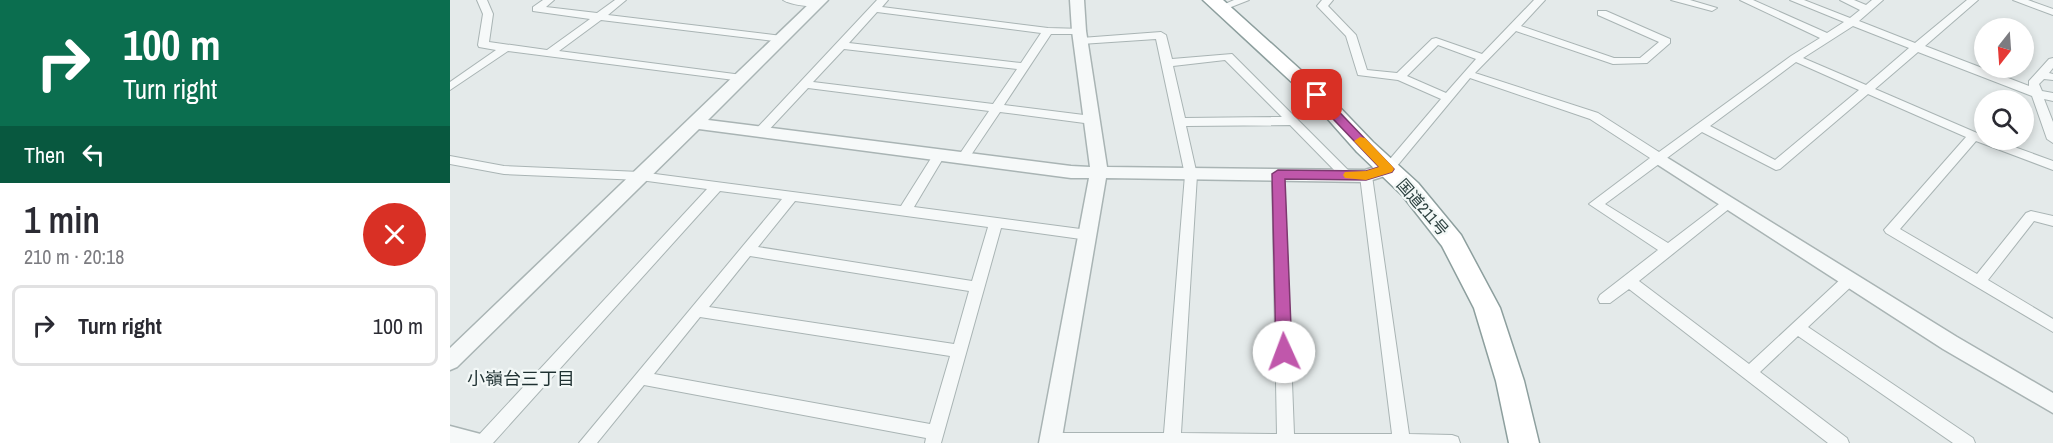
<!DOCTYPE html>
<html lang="en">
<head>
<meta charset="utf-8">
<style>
  :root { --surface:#fff; --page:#f2f2f3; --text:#2b2b33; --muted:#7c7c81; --line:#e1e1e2 }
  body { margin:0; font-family:"Archivo Narrow","Noto Sans JP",sans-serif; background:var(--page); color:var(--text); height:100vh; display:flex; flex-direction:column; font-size:22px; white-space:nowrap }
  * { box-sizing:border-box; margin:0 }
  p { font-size:20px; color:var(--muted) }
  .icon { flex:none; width:33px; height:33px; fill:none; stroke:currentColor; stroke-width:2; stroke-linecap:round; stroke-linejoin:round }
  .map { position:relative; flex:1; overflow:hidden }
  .drawer { display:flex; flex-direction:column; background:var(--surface); width:450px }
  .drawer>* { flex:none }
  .banner { background:#0b6e4f; color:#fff; overflow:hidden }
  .needle { width:39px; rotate:197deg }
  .buttons { position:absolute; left:1524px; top:18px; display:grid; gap:12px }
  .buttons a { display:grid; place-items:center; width:60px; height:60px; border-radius:50%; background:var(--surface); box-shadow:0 3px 9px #0003; font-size:30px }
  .pin { position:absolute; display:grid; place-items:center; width:51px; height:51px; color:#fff; margin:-26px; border-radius:12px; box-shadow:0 3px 9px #0006 }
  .me { position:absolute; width:66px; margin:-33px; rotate:358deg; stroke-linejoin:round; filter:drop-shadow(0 0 4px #0008) }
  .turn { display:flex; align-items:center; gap:21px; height:126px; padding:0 24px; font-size:27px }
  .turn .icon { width:78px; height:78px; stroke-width:2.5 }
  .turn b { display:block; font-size:42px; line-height:51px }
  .then { display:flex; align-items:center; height:57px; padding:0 24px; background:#0003; gap:12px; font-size:22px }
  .round { display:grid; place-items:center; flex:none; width:63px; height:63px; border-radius:32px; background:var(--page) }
  .summary { display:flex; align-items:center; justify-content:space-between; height:102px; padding:0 24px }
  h1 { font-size:36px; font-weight:600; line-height:45px }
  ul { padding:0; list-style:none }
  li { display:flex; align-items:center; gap:18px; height:81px; margin:0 12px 9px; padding:0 12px; border:3px solid var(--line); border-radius:9px }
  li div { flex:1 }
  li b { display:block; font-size:22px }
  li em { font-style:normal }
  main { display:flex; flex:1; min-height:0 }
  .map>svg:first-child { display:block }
</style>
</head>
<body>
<main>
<section class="drawer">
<div class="banner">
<div class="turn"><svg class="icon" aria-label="right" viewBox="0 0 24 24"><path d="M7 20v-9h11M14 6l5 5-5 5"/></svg><div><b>100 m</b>Turn right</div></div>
<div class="then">Then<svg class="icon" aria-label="left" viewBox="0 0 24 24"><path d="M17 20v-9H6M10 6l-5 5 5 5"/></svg></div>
</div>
<div class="summary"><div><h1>1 min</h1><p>210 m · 20:18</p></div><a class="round" style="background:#d93025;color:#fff"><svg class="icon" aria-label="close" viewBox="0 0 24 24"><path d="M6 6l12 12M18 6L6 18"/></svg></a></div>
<ul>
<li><svg class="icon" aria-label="right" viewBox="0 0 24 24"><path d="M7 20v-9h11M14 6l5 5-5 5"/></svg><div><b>Turn right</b></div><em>100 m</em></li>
</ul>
</section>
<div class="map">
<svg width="1603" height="443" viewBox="0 0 1603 443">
  <rect width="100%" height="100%" fill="#e4eaea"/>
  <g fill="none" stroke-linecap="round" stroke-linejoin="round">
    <g stroke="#a9b4b4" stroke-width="2">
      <g id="minor">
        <path d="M 27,0 L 37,0 L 43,14 L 39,42 L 97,50 L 140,19 L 83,11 L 83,7 L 93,0 L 104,0 L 96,7 L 147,13 L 165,0 L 176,0 L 158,15 L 332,36 L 337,39 L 332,42 L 151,20 L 109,51 L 292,75 L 298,78 L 292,81 L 58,51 L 0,90 L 0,82 L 46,50 L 29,47 L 28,45 L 33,14 Z"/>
        <path d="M 333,0 L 368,0 L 373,3 C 365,9 341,5 333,0 Z"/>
        <path d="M 427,0 L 438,0 L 432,7 L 598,28 L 633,29 L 633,33 L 629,34 L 601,34 L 554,105 L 642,116 L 648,120 L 642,124 L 550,112 L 517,161 L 513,162 L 507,158 L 539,111 L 358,88 L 315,134 L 307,134 L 305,131 L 307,128 ZM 427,12 L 591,33 L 571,63 L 399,43 ZM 394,49 L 567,69 L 543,104 L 363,82 Z"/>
        <path d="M 784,0 L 799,0 L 771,11 L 766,8 Z"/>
        <path d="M 872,0 L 883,0 L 878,6 L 906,35 L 917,70 L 947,73 L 982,39 L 986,38 L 1032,54 L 1084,0 L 1095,0 L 1071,26 L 1164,58 L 1190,58 L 1209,42 L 1148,15 L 1148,11 L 1156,11 L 1220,39 L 1220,43 L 1197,63 L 1163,64 L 1066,31 L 1025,73 L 1148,113 L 1209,152 L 1341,56 L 1370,38 L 1290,0 L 1303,0 L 1377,33 L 1394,22 L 1340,0 L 1354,0 L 1400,18 L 1410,10 L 1390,0 L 1404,0 L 1416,5 L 1422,0 L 1433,0 L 1409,21 L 1465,43 L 1517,0 L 1528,0 L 1475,46 L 1579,86 L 1579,81 L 1599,59 L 1603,58 L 1603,68 L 1599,73 L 1603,74 L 1603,80 L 1594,79 L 1589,84 L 1592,91 L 1603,93 L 1603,101 L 1594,99 L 1603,122 L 1603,143 L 1597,139 L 1582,96 L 1468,52 L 1425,89 L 1534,136 L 1534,140 L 1545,140 L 1603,161 L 1603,170 L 1526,141 L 1450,229 L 1527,274 L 1576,213 L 1581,211 L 1603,216 L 1603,226 L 1584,221 L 1538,280 L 1603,319 L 1603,332 L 1436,233 L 1434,230 L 1516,137 L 1418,94 L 1330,169 L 1326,170 L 1252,132 L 1155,204 L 1218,243 L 1273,201 L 1278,199 L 1285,204 L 1189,281 L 1299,364 L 1394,276 L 1404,276 L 1406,280 L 1404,284 L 1358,327 L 1523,438 L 1525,443 L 1503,443 L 1348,336 L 1310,372 L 1397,438 L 1399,443 L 1378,443 L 1179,289 L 1160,303 L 1150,303 L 1148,299 L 1150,295 L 1208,250 L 1139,204 L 1200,158 L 1140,119 L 1020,78 L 942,172 L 934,172 L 932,169 L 934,166 L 991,99 L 948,80 L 908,75 L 896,36 L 867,6 ZM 1403,26 L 1459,48 L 1416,85 L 1353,58 ZM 988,45 L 1026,59 L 996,93 L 957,76 ZM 1346,62 L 1409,90 L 1325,160 L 1260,126 Z"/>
        <path d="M 1221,0 L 1240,0 L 1267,8 L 1262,11 Z"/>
        <path d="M 1563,0 L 1578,0 L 1603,9 L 1603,15 Z"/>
        <path d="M 711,32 L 716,35 L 722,59 L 782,54 L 903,175 L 897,179 L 892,178 L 840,125 L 736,126 L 747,175 L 731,433 L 827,434 L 822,174 L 828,170 L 834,174 L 844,434 L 942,434 L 910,176 L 916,172 L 922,176 L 959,434 L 1002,435 L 1008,437 L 1010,443 L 593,443 L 592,440 L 594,435 L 600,433 L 714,433 L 735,175 L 706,39 L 631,44 L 626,41 L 631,38 ZM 775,60 L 832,117 L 735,118 L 723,66 Z"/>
        <path d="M 489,151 L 495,155 L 464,207 L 638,230 L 645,235 L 638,240 L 551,228 L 491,443 L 475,443 L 476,438 L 194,385 L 147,443 L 129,443 L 332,199 L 270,191 L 43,443 L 24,443 L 26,438 L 257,189 L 190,180 L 54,174 L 0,164 L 0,156 L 54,166 L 190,172 L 451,206 L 485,152 ZM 345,201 L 538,227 L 522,281 L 308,247 ZM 300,256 L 519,291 L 504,344 L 259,307 ZM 250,317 L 500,356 L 480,424 L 204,374 Z"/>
      </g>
    </g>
    <g stroke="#a9b4b4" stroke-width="3">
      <g id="tertiary">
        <path d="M 363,0 L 378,0 L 258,120 L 621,166 L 640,167 L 622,31 L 620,0 L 634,0 L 636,31 L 657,167 L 915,170 L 938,163 L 944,165 L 946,169 L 944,173 L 916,182 L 656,178 L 611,443 L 589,443 L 639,178 L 621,178 L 249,129 L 7,367 L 0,370 L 0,348 Z"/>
        <path d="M 1208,152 L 1507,337 L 1603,393 L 1603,413 L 1493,349 L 1202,161 L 1200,157 L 1202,153 Z"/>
        <path d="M 0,426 L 38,436 L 41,443 L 0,443 Z"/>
      </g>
    </g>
    <g stroke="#8d9f9e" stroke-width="3">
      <path id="trunk" d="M 753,0 L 773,0 L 874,91 L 923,142 L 968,183 L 1011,235 L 1050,308 L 1074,381 L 1089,443 L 1059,443 L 1046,381 L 1024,308 L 992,246 L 952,195 L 907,152 L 860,99 Z"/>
    </g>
    <use href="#minor" fill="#f6f9f9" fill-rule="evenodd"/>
    <use href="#tertiary" fill="#f6f9f9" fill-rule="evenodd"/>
    <use href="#trunk" fill="#fff" fill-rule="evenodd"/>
  </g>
  <path fill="#c057ab" stroke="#7d396f" stroke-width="1.5" d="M 867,92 L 871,93 L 944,169 L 942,172 L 916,180 L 835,179 L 842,352 L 839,357 L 834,358 L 828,357 L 826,352 L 822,174 L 828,170 L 916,171 L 929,167 L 863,98 L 861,95 Z"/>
  <path fill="#f59e0b" d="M 910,137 L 915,138 L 942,166 L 944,169 L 942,172 L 916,180 L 895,178 L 893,175 L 895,172 L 916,171 L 929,167 L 904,141 Z"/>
  <g text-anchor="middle" stroke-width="4.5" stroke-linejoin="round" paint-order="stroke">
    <g font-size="16" fill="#2d4140" stroke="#f3f8f7">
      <text transform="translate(973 207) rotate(49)" y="6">国道211号</text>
    </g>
    <g font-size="18" fill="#1f3132" stroke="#f3f8f7">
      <text x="71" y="385">小嶺台三丁目</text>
    </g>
  </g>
</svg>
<div class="buttons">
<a><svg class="needle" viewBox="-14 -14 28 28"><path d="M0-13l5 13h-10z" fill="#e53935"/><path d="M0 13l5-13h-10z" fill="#7c7c81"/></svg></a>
<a><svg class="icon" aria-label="search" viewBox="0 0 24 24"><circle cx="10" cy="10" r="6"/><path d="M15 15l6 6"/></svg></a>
</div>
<div class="pin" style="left:867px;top:95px;background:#d93025"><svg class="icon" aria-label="arrive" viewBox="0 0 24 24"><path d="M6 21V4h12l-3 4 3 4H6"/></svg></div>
<svg class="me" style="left:834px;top:352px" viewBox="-20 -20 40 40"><circle r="19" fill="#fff"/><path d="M0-13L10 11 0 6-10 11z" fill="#c057ab"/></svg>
</div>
</main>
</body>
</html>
